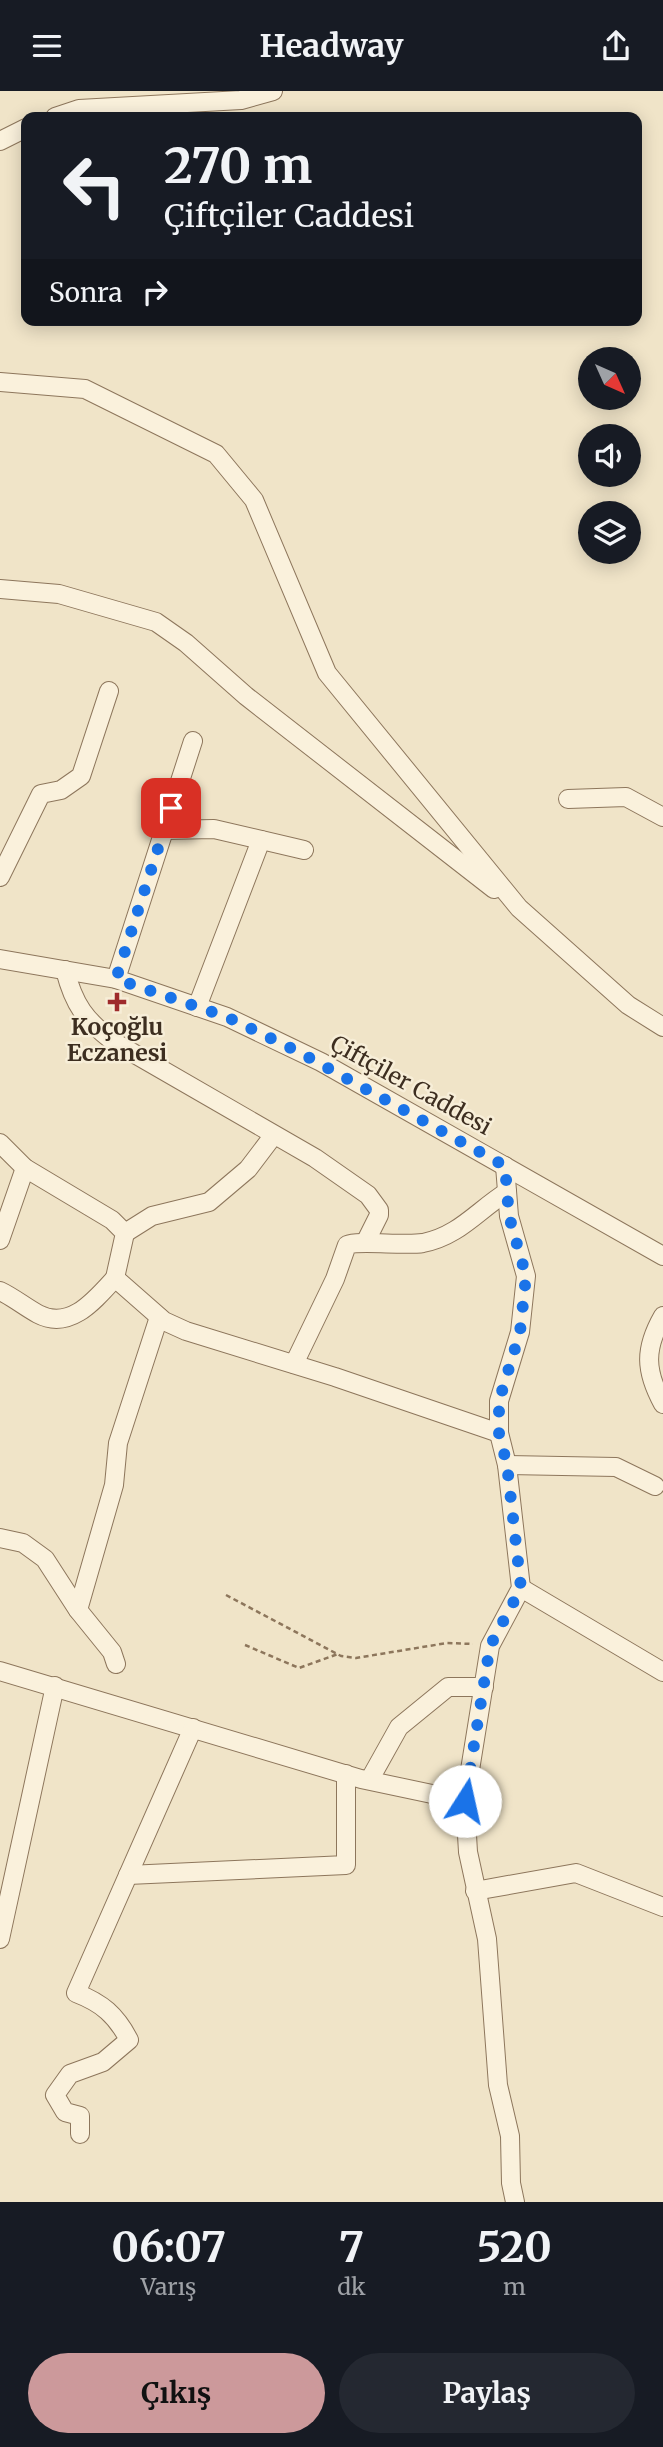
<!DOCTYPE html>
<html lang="tr">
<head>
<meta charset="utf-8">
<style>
  :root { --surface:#171b24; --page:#242831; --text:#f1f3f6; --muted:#9ea1a6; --accent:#cc999b }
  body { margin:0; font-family:Merriweather,serif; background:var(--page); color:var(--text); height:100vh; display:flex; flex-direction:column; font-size:26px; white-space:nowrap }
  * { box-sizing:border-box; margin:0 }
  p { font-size:23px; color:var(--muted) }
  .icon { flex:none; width:38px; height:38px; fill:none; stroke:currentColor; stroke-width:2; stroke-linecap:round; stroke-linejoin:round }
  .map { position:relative; height:2111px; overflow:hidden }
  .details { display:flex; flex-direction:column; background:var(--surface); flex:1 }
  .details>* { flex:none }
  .hud { position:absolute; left:21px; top:21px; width:621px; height:214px; border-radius:14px; box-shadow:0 4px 18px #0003; background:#171b24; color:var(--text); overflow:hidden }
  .needle { width:46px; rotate:135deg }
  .controls { position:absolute; left:578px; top:256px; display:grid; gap:14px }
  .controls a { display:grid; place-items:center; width:63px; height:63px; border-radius:50%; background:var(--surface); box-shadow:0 4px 18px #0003; font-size:35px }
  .pin { position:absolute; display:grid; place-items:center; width:60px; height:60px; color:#fff; margin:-30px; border-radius:14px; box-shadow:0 4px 10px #0006 }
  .me { position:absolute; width:77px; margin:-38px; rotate:10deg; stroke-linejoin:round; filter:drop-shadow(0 0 5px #0008) }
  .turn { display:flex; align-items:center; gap:24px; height:147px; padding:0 28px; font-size:32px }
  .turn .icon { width:91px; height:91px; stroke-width:2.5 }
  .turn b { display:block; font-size:49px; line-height:60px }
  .then { display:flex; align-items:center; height:66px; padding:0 28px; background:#0003; gap:14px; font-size:26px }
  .eta { display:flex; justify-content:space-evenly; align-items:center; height:119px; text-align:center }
  .eta b { font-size:42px; font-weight:700; line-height:49px }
  .action { display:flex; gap:14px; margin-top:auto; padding:14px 28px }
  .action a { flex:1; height:80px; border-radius:42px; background:var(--accent); color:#111; font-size:28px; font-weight:700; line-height:80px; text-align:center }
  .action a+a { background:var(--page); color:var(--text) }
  header { display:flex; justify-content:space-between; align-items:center; height:91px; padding:0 28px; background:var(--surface); font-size:32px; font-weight:700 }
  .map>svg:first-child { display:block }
</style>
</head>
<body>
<header><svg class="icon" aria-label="menu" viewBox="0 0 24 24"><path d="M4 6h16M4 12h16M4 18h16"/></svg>Headway<svg class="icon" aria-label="share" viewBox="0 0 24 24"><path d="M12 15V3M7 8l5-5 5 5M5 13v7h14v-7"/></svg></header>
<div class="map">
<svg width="663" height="2111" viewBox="0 0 663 2111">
  <rect width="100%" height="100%" fill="#f0e4c8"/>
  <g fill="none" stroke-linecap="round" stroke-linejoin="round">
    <g stroke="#8d765c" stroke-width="20">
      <g id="minor">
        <path d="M 55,26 L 79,18 L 241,9 L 273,0"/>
        <path d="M 0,50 L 26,37"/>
        <path d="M 0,291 L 85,298 L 216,363 L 254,409 L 327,582 L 519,817 L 628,914 L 663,936"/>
        <path d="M 0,498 L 59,503 L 156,531 L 186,552 L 246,605 L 494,798"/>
        <path d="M 568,708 L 626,706 L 663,726"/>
        <path d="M 164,739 L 214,738 L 304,759"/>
        <path d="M 0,786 L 41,703 L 61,699 L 81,685 L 109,600"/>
        <path d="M 0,868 L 116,888 L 227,926 L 321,971 L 663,1165"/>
        <path d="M 65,879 C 74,914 85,929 114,951 L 315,1067 L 368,1104 L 379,1119 L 379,1124 L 365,1152"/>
        <path d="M 116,888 L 193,650"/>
        <path d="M 197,916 L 261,749"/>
        <path d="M 0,1052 L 25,1077 L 112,1129 L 125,1142 L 115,1187 L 164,1230 L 186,1240 L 335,1286 L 499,1342"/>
        <path d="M 505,1075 L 509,1125 L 526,1185 L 520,1241 L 499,1310 L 499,1342 L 507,1374 L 521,1497 L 490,1555 L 465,1710 L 468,1761 L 487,1848 L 498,1994 L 510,2045 L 511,2092 L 515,2111"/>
        <path d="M 125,1142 L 152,1125 L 209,1111 L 248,1078 L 273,1045"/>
        <path d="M 0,1149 L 25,1077"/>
        <path d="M 0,1200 C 13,1206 25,1216 38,1223 C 70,1240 95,1209 115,1187"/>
        <path d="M 663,1225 C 644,1258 645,1280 663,1313"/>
        <path d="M 294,1273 L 335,1188 L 347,1154 C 358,1149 404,1155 423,1152 C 459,1145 478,1119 507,1101"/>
        <path d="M 507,1374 L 616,1376 L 655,1395"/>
        <path d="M 0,1447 L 23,1452 L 45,1468 L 78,1519 L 112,1561 L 116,1573"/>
        <path d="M 521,1497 L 663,1581"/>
        <path d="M 78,1519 L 114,1394 L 118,1352 L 159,1226"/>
        <path d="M 0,1580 L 361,1688 L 465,1710"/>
        <path d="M 370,1688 L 399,1636 L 448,1596 L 484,1596"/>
        <path d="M 128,1784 L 346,1774 L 346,1683"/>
        <path d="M 475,1800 L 576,1782 L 663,1816"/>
        <path d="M 0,1848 L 55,1595"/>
        <path d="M 80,2043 L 80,2025 L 65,2021 L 55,2004 L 70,1983 L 103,1971 L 129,1949 C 116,1924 102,1912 76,1902 L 193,1637"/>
      </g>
    </g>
    <g stroke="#8d765c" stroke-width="2.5" stroke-dasharray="5 3.5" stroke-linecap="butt">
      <path d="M 226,1504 L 341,1565 L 356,1567 L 447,1552 L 473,1553"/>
      <path d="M 245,1554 L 299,1577 L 338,1563"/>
    </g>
    <use href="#minor" stroke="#faf1dc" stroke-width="18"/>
  </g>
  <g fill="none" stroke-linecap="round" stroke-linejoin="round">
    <path stroke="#1a73e8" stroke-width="12" stroke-dasharray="0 21.6" d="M 171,717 L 116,888 L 227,926 L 297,960 L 505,1075 L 509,1125 L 526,1185 L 520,1241 L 499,1310 L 499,1342 L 507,1374 L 521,1497 L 490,1555 L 465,1710"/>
  </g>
  <path fill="#9e2a2b" stroke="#f7eed8" stroke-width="2.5" d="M113.5 900.5h7v7h7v7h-7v7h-7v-7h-7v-7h7z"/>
  <g text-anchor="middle" stroke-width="5" stroke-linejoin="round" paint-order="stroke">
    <g font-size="23" font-weight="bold" fill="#3d2e20" stroke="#f7eed8">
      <text x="117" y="944">Koçoğlu<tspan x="117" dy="26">Eczanesi</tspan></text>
    </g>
    <g font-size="23" fill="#3d2e20" stroke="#f7eed8">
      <text transform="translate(411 994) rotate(29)" y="8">Çiftçiler Caddesi</text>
    </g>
  </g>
</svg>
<div class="controls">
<a><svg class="needle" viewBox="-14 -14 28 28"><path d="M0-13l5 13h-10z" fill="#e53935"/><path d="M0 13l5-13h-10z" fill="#9ea1a6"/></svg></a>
<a><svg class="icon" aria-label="sound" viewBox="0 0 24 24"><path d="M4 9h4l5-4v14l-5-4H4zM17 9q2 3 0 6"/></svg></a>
<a><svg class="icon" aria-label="layers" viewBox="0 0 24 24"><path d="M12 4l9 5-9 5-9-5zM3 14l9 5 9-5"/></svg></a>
</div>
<div class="pin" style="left:171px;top:717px;background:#d93025"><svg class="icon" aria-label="arrive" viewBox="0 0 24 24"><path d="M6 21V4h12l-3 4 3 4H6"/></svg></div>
<svg class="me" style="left:465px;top:1710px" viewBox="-20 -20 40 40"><circle r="19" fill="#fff"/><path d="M0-13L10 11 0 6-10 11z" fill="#1a73e8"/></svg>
<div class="hud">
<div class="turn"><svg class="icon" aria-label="left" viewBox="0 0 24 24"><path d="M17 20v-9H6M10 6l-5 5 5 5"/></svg><div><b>270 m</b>Çiftçiler Caddesi</div></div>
<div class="then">Sonra<svg class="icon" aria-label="right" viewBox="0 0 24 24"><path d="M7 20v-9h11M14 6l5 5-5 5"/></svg></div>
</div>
</div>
<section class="details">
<div class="eta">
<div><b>06:07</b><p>Varış</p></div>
<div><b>7</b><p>dk</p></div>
<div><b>520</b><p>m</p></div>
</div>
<div class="action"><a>Çıkış</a><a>Paylaş</a></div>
</section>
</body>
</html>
